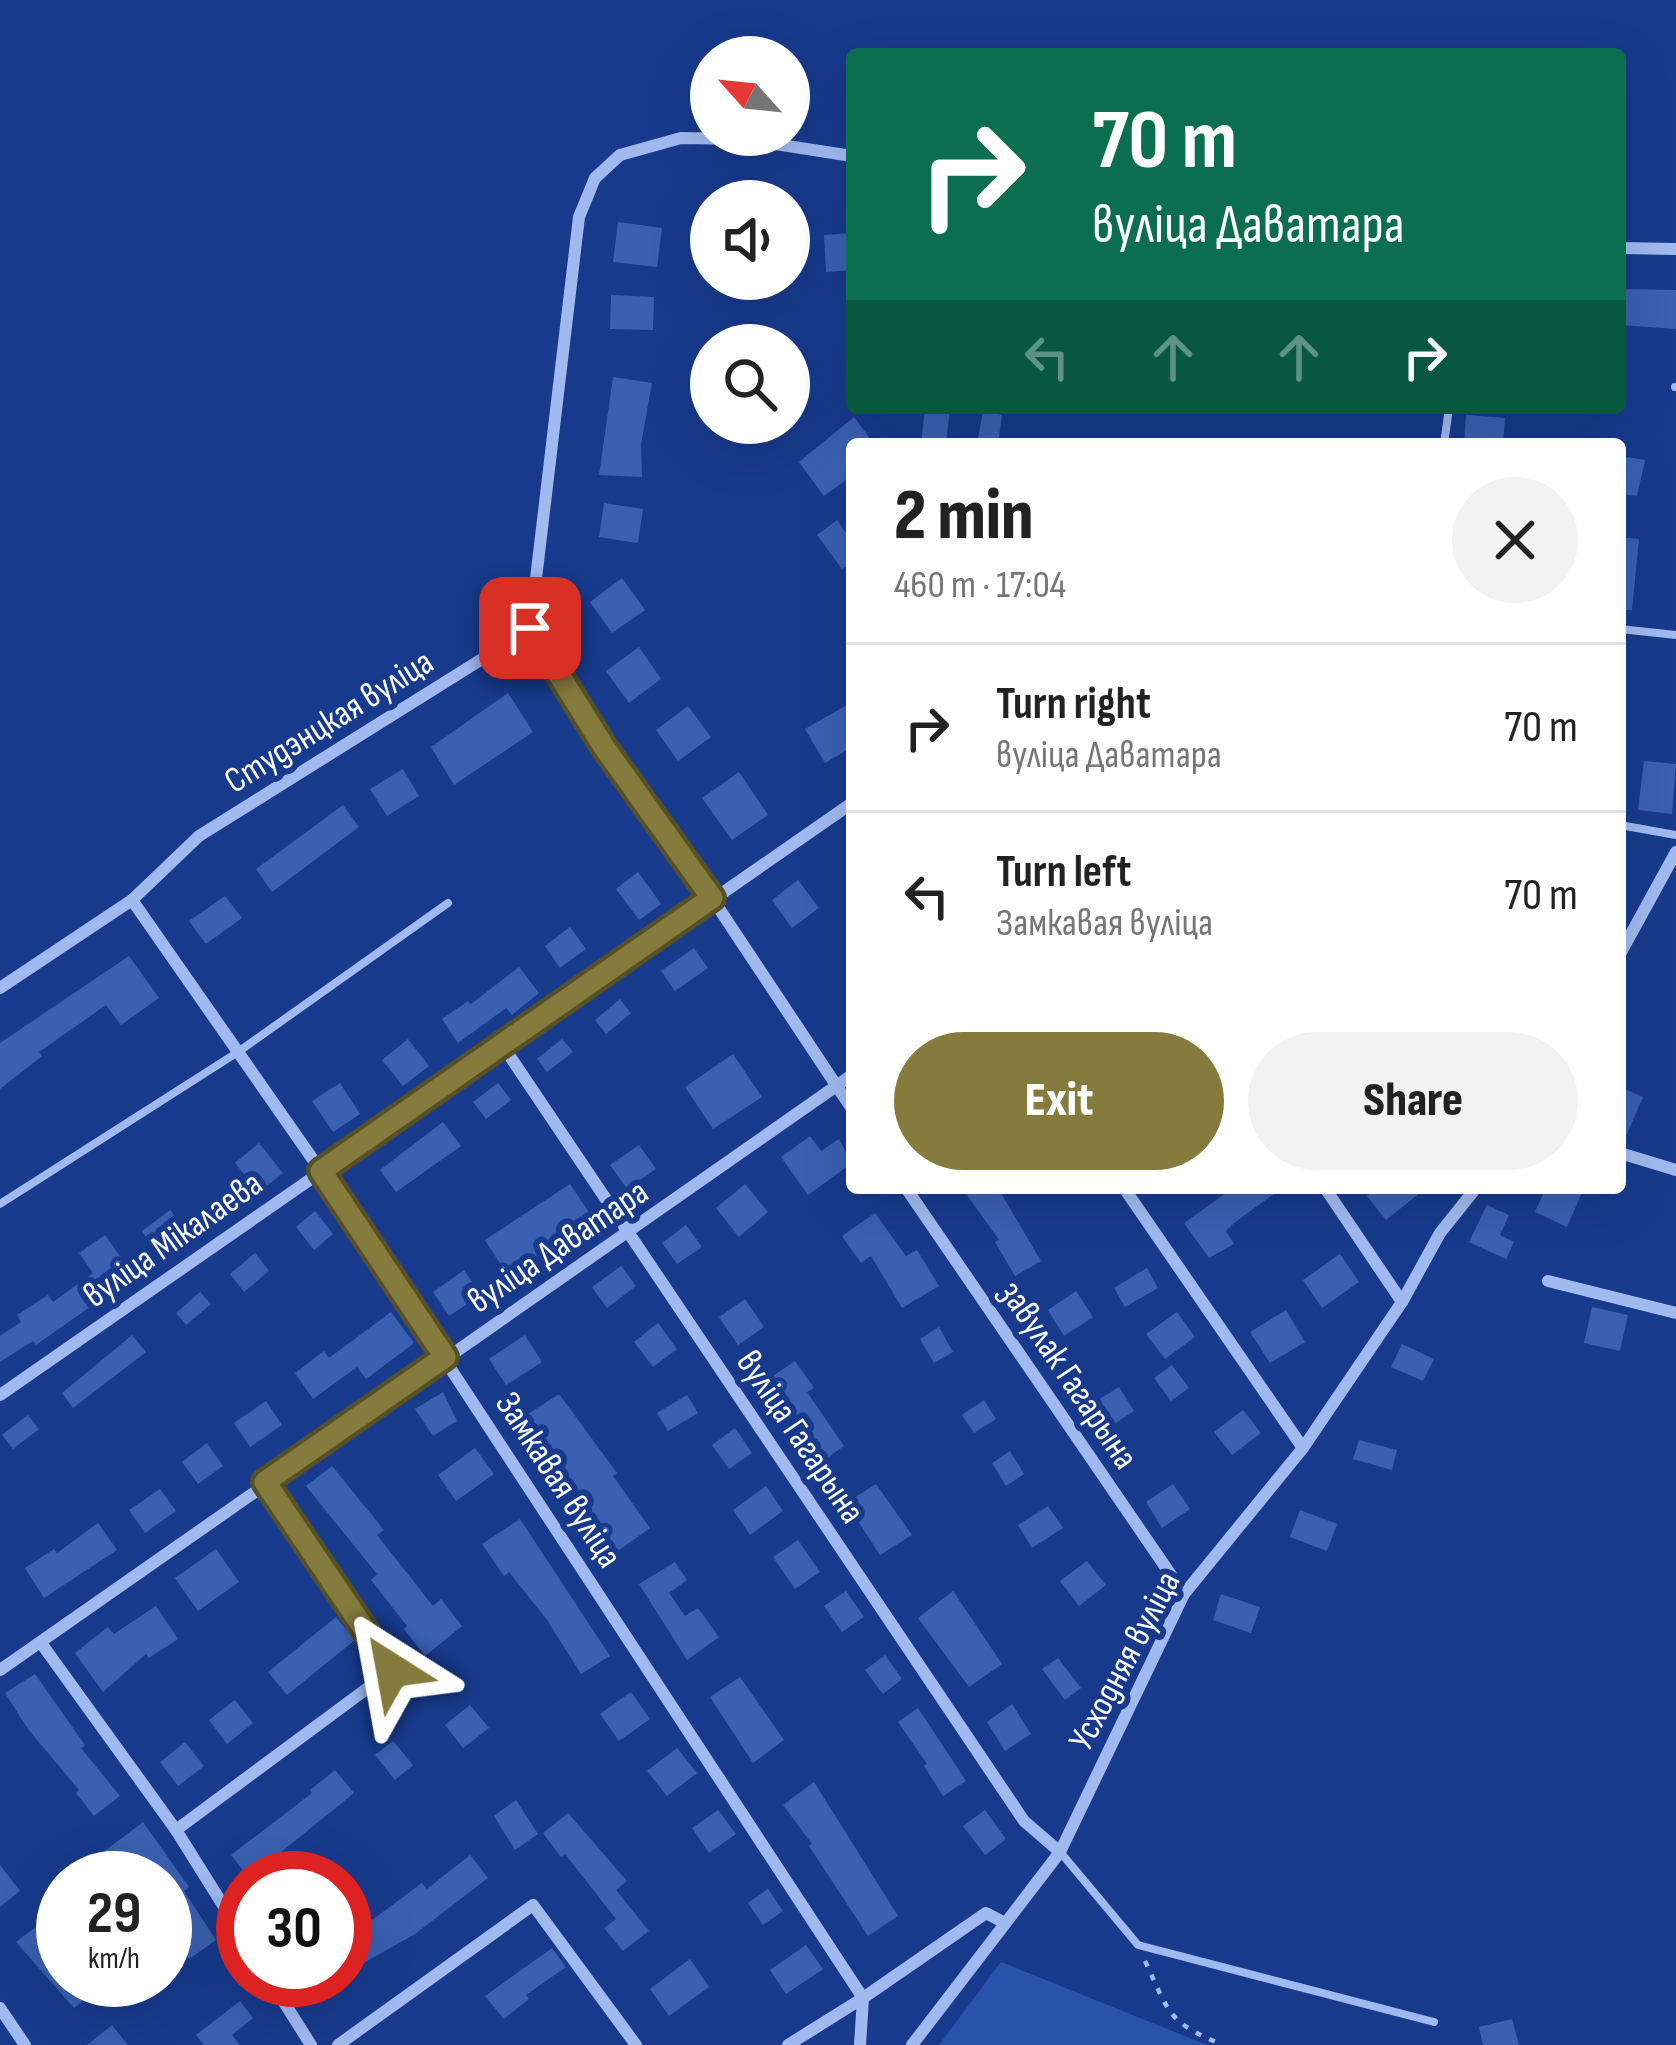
<!DOCTYPE html>
<html lang="en">
<head>
<meta charset="utf-8">
<style>
  :root { --surface:#fff; --page:#f2f2f2; --text:#222; --muted:#767676; --line:#e0e0e0; --accent:#857b3d }
  body { margin:0; font-family:"Sofia Sans Condensed",sans-serif; background:var(--page); color:var(--text); height:100vh; display:flex; flex-direction:column; font-size:45px; white-space:nowrap }
  * { box-sizing:border-box; margin:0 }
  p { font-size:39px; color:var(--muted) }
  .icon { flex:none; width:66px; height:66px; fill:none; stroke:currentColor; stroke-width:2; stroke-linecap:round; stroke-linejoin:round }
  .map { position:relative; flex:1; overflow:hidden }
  .side { position:absolute; left:846px; top:438px; width:780px; height:756px; display:flex; flex-direction:column; background:var(--surface); border-radius:12px; box-shadow:0 12px 48px #0002 }
  .side>* { flex:none }
  .hud { position:absolute; left:846px; top:48px; width:780px; height:366px; border-radius:12px; box-shadow:0 12px 48px #0002; background:#0b6e4f; color:#fff; overflow:hidden }
  .needle { width:78px; rotate:297deg }
  .buttons { position:absolute; left:690px; top:36px; display:grid; gap:24px }
  .buttons a { display:grid; place-items:center; width:120px; height:120px; border-radius:50%; background:var(--surface); box-shadow:0 12px 48px #0002; font-size:60px }
  .speed { position:absolute; left:36px; top:1851px; display:flex; gap:24px; font-size:60px; font-weight:700; text-align:center }
  .speed>* { display:grid; place-content:center; width:156px; height:156px; border-radius:50%; background:var(--surface); box-shadow:0 12px 48px #0002; line-height:1 }
  .speed small { font-size:30px; font-weight:400 }
  .speed .limit { border:18px solid #d22; background:#fff; color:#111 }
  .pin { position:absolute; display:grid; place-items:center; width:102px; height:102px; color:#fff; margin:-51px; border-radius:24px; box-shadow:0 6px 18px #0006 }
  .me { position:absolute; width:132px; margin:-66px; rotate:326deg; stroke-linejoin:round; filter:drop-shadow(0 0 9px #0008) }
  .turn { display:flex; align-items:center; gap:42px; height:252px; padding:0 48px; font-size:54px }
  .turn .icon { width:156px; height:156px; stroke-width:2.5 }
  .turn b { display:block; font-size:84px; line-height:102px }
  .lanes { display:flex; align-items:center; height:114px; padding:0 48px; background:#0003; justify-content:center; gap:60px; direction:ltr }
  .lanes .off { opacity:.35 }
  .round { display:grid; place-items:center; flex:none; width:126px; height:126px; border-radius:63px; background:var(--page) }
  .overview { display:flex; align-items:center; justify-content:space-between; height:204px; padding:0 48px }
  h1 { font-size:72px; font-weight:800; line-height:90px }
  .button { display:flex; gap:24px; margin-top:auto; padding:24px 48px }
  .button a { flex:1; height:138px; border-radius:72px; background:var(--accent); color:#fff; font-size:48px; font-weight:800; line-height:138px; text-align:center }
  .button a+a { background:var(--page); color:var(--text) }
  ul { padding:0; list-style:none }
  li { display:flex; align-items:center; gap:36px; height:168px; padding:0 48px; border-top:3px solid var(--line) }
  li div { flex:1 }
  li b { display:block; font-size:45px }
  li em { font-style:normal }
  .map>svg:first-child { display:block }
</style>
</head>
<body>
<div class="map">
<svg width="1676" height="2045" viewBox="0 0 1676 2045">
  <rect width="100%" height="100%" fill="#173a8c"/>
  <path fill="#2952aa" d="M 1001,1962 L 1207,2045 L 939,2045 Z"/>
  <g fill="#3b60b2">
    <path d="M 618,222 L 662,228 L 657,267 L 613,262 Z"/>
    <path d="M 852,233 L 852,270 L 826,272 L 824,235 Z"/>
    <path d="M 1620,289 L 1676,290 L 1676,329 L 1620,325 Z"/>
    <path d="M 611,295 L 654,297 L 653,330 L 610,329 Z"/>
    <path d="M 613,377 L 652,383 L 641,444 L 642,477 L 599,475 Z"/>
    <path d="M 925,408 L 950,408 L 946,444 L 921,444 Z"/>
    <path d="M 983,411 L 1002,415 L 998,444 L 977,444 Z"/>
    <path d="M 1466,415 L 1505,418 L 1503,444 L 1464,444 Z"/>
    <path d="M 854,417 L 874,444 L 852,444 L 852,476 L 824,496 L 799,462 Z"/>
    <path d="M 1620,456 L 1645,460 L 1637,496 L 1620,494 Z"/>
    <path d="M 604,503 L 643,509 L 638,543 L 599,537 Z"/>
    <path d="M 837,520 L 852,541 L 852,562 L 842,569 L 817,535 Z"/>
    <path d="M 1620,537 L 1639,539 L 1632,610 L 1620,610 Z"/>
    <path d="M 622,578 L 645,610 L 612,633 L 590,602 Z"/>
    <path d="M 639,647 L 661,679 L 629,703 L 606,671 Z"/>
    <path d="M 508,693 L 533,732 L 454,785 L 431,747 Z"/>
    <path d="M 847,705 L 852,714 L 852,747 L 825,763 L 805,729 Z"/>
    <path d="M 688,706 L 711,737 L 678,761 L 656,730 Z"/>
    <path d="M 1644,761 L 1676,764 L 1672,814 L 1638,810 Z"/>
    <path d="M 403,769 L 419,796 L 387,816 L 370,789 Z"/>
    <path d="M 739,772 L 768,815 L 732,840 L 702,798 Z"/>
    <path d="M 343,805 L 359,827 L 272,892 L 256,869 Z"/>
    <path d="M 638,872 L 661,904 L 639,920 L 616,889 Z"/>
    <path d="M 798,880 L 819,908 L 792,928 L 772,900 Z"/>
    <path d="M 225,896 L 242,918 L 206,944 L 189,921 Z"/>
    <path d="M 570,927 L 586,949 L 560,968 L 545,946 Z"/>
    <path d="M 694,948 L 708,968 L 675,991 L 661,971 Z"/>
    <path d="M 129,956 L 159,998 L 121,1025 L 106,1005 L 39,1052 L 42,1056 L 0,1089 L 0,1043 Z"/>
    <path d="M 519,967 L 539,993 L 512,1015 L 506,1008 L 458,1043 L 442,1019 L 468,1001 L 471,1004 Z"/>
    <path d="M 620,999 L 631,1013 L 606,1034 L 595,1020 Z"/>
    <path d="M 408,1039 L 429,1066 L 403,1086 L 382,1060 Z"/>
    <path d="M 562,1039 L 573,1052 L 547,1072 L 537,1059 Z"/>
    <path d="M 733,1054 L 762,1097 L 713,1129 L 685,1087 Z"/>
    <path d="M 340,1083 L 360,1114 L 333,1132 L 312,1101 Z"/>
    <path d="M 498,1083 L 511,1100 L 486,1119 L 473,1102 Z"/>
    <path d="M 1620,1087 L 1643,1097 L 1623,1143 L 1620,1143 Z"/>
    <path d="M 443,1122 L 461,1146 L 396,1192 L 380,1170 Z"/>
    <path d="M 810,1136 L 821,1151 L 839,1139 L 852,1163 L 808,1195 L 781,1157 Z"/>
    <path d="M 259,1143 L 283,1173 L 259,1192 L 235,1163 Z"/>
    <path d="M 639,1145 L 656,1169 L 627,1189 L 610,1165 Z"/>
    <path d="M 570,1184 L 590,1214 L 535,1251 L 538,1256 L 508,1276 L 485,1240 Z"/>
    <path d="M 745,1184 L 768,1212 L 739,1237 L 716,1208 Z"/>
    <path d="M 977,1188 L 998,1188 L 1041,1261 L 1015,1276 L 995,1242 L 999,1240 L 967,1195 Z"/>
    <path d="M 1233,1188 L 1282,1188 L 1234,1223 L 1226,1231 L 1234,1244 L 1209,1258 L 1184,1223 Z"/>
    <path d="M 1377,1188 L 1426,1188 L 1386,1220 L 1367,1196 Z"/>
    <path d="M 1546,1188 L 1584,1188 L 1567,1227 L 1535,1212 Z"/>
    <path d="M 1487,1205 L 1509,1215 L 1500,1235 L 1514,1242 L 1506,1259 L 1469,1242 Z"/>
    <path d="M 170,1210 L 188,1233 L 160,1255 L 142,1231 Z"/>
    <path d="M 315,1211 L 333,1234 L 314,1250 L 296,1227 Z"/>
    <path d="M 875,1213 L 906,1256 L 917,1250 L 939,1286 L 902,1308 L 871,1256 L 861,1263 L 842,1236 Z"/>
    <path d="M 686,1225 L 702,1247 L 677,1264 L 662,1243 Z"/>
    <path d="M 105,1235 L 134,1276 L 36,1345 L 33,1341 L 0,1362 L 0,1336 L 21,1322 L 17,1315 L 48,1295 L 53,1302 L 93,1273 L 79,1253 Z"/>
    <path d="M 255,1253 L 269,1271 L 244,1292 L 230,1274 Z"/>
    <path d="M 1340,1254 L 1359,1282 L 1322,1308 L 1303,1280 Z"/>
    <path d="M 621,1266 L 636,1286 L 607,1308 L 592,1287 Z"/>
    <path d="M 1147,1268 L 1158,1288 L 1125,1307 L 1114,1288 Z"/>
    <path d="M 464,1270 L 481,1295 L 449,1316 L 433,1292 Z"/>
    <path d="M 1076,1291 L 1093,1317 L 1064,1336 L 1048,1310 Z"/>
    <path d="M 200,1292 L 211,1304 L 186,1325 L 176,1313 Z"/>
    <path d="M 745,1299 L 764,1327 L 738,1345 L 719,1317 Z"/>
    <path d="M 1592,1307 L 1628,1315 L 1620,1351 L 1584,1343 Z"/>
    <path d="M 1286,1310 L 1305,1342 L 1270,1363 L 1250,1332 Z"/>
    <path d="M 391,1312 L 414,1343 L 366,1379 L 357,1367 L 313,1399 L 295,1373 L 324,1351 L 329,1358 Z"/>
    <path d="M 1177,1312 L 1195,1337 L 1165,1359 L 1146,1334 Z"/>
    <path d="M 658,1323 L 677,1349 L 653,1367 L 634,1342 Z"/>
    <path d="M 939,1327 L 953,1352 L 934,1363 L 920,1339 Z"/>
    <path d="M 132,1335 L 146,1352 L 73,1408 L 62,1393 Z"/>
    <path d="M 525,1335 L 542,1362 L 506,1385 L 489,1359 Z"/>
    <path d="M 1402,1344 L 1434,1359 L 1423,1381 L 1391,1367 Z"/>
    <path d="M 795,1361 L 814,1388 L 807,1392 L 844,1446 L 820,1463 L 797,1430 L 801,1427 L 767,1380 Z"/>
    <path d="M 1172,1365 L 1189,1388 L 1171,1401 L 1154,1378 Z"/>
    <path d="M 1119,1387 L 1134,1411 L 1105,1430 L 1090,1405 Z"/>
    <path d="M 443,1392 L 457,1421 L 433,1436 L 415,1409 Z"/>
    <path d="M 559,1394 L 617,1473 L 613,1476 L 650,1528 L 615,1553 L 558,1470 L 563,1466 L 528,1414 Z"/>
    <path d="M 687,1395 L 698,1413 L 668,1431 L 657,1413 Z"/>
    <path d="M 984,1400 L 996,1419 L 974,1433 L 962,1415 Z"/>
    <path d="M 266,1401 L 282,1425 L 250,1447 L 234,1423 Z"/>
    <path d="M 1243,1410 L 1261,1433 L 1232,1455 L 1214,1432 Z"/>
    <path d="M 28,1415 L 39,1429 L 13,1449 L 2,1435 Z"/>
    <path d="M 735,1428 L 752,1453 L 729,1469 L 712,1445 Z"/>
    <path d="M 1359,1440 L 1397,1450 L 1392,1470 L 1353,1459 Z"/>
    <path d="M 207,1443 L 223,1466 L 198,1484 L 182,1462 Z"/>
    <path d="M 475,1448 L 494,1474 L 456,1501 L 438,1475 Z"/>
    <path d="M 1010,1451 L 1024,1474 L 1006,1486 L 992,1463 Z"/>
    <path d="M 332,1466 L 384,1530 L 377,1535 L 433,1606 L 441,1599 L 462,1626 L 425,1656 L 404,1629 L 407,1626 L 371,1580 L 377,1574 L 306,1486 Z"/>
    <path d="M 876,1484 L 912,1535 L 880,1555 L 846,1503 Z"/>
    <path d="M 1173,1484 L 1190,1509 L 1162,1528 L 1146,1502 Z"/>
    <path d="M 766,1486 L 783,1511 L 750,1535 L 733,1510 Z"/>
    <path d="M 160,1489 L 176,1511 L 145,1533 L 129,1510 Z"/>
    <path d="M 1048,1506 L 1063,1528 L 1032,1548 L 1018,1525 Z"/>
    <path d="M 1300,1510 L 1337,1524 L 1327,1551 L 1290,1537 Z"/>
    <path d="M 520,1519 L 610,1656 L 581,1674 L 547,1620 L 509,1572 L 504,1576 L 482,1544 Z"/>
    <path d="M 98,1523 L 117,1550 L 44,1598 L 25,1568 L 54,1549 L 57,1553 Z"/>
    <path d="M 798,1540 L 820,1572 L 795,1589 L 773,1557 Z"/>
    <path d="M 216,1549 L 239,1582 L 198,1611 L 175,1578 Z"/>
    <path d="M 1087,1561 L 1106,1585 L 1079,1606 L 1060,1581 Z"/>
    <path d="M 675,1562 L 687,1580 L 669,1593 L 685,1616 L 698,1608 L 719,1637 L 687,1660 L 639,1584 Z"/>
    <path d="M 846,1591 L 864,1617 L 842,1632 L 824,1606 Z"/>
    <path d="M 953,1591 L 1002,1664 L 969,1687 L 918,1618 Z"/>
    <path d="M 1221,1594 L 1260,1607 L 1251,1633 L 1213,1620 Z"/>
    <path d="M 156,1606 L 178,1639 L 149,1658 L 146,1654 L 103,1692 L 75,1653 L 108,1627 L 114,1634 Z"/>
    <path d="M 336,1617 L 355,1640 L 287,1695 L 268,1672 Z"/>
    <path d="M 885,1655 L 902,1679 L 883,1694 L 865,1670 Z"/>
    <path d="M 1058,1658 L 1081,1688 L 1065,1700 L 1042,1669 Z"/>
    <path d="M 35,1674 L 85,1745 L 81,1748 L 120,1796 L 94,1816 L 76,1793 L 79,1790 L 28,1729 L 5,1693 Z"/>
    <path d="M 740,1677 L 784,1740 L 753,1763 L 710,1697 Z"/>
    <path d="M 631,1692 L 650,1719 L 619,1741 L 600,1714 Z"/>
    <path d="M 235,1700 L 253,1723 L 227,1744 L 209,1720 Z"/>
    <path d="M 1012,1704 L 1031,1734 L 1005,1751 L 987,1722 Z"/>
    <path d="M 470,1705 L 489,1728 L 463,1748 L 445,1725 Z"/>
    <path d="M 918,1708 L 966,1781 L 943,1796 L 924,1766 L 927,1764 L 898,1722 Z"/>
    <path d="M 393,1741 L 413,1765 L 395,1780 L 375,1755 Z"/>
    <path d="M 185,1742 L 204,1766 L 178,1786 L 160,1762 Z"/>
    <path d="M 677,1748 L 697,1773 L 667,1796 L 647,1771 Z"/>
    <path d="M 335,1770 L 354,1793 L 249,1878 L 231,1855 L 312,1793 L 310,1790 Z"/>
    <path d="M 814,1782 L 898,1916 L 868,1936 L 809,1846 L 812,1844 L 783,1805 Z"/>
    <path d="M 516,1800 L 538,1834 L 515,1850 L 494,1816 Z"/>
    <path d="M 718,1810 L 736,1834 L 709,1853 L 692,1828 Z"/>
    <path d="M 985,1810 L 1006,1839 L 985,1855 L 963,1826 Z"/>
    <path d="M 568,1813 L 627,1881 L 616,1890 L 649,1931 L 623,1951 L 604,1928 L 616,1919 L 565,1854 L 561,1857 L 543,1833 Z"/>
    <path d="M 143,1822 L 189,1887 L 184,1891 L 216,1940 L 189,1959 L 165,1923 L 165,1878 L 114,1878 L 98,1856 Z"/>
    <path d="M 470,1855 L 488,1878 L 415,1934 L 360,1965 L 345,1941 L 345,1928 L 368,1913 L 372,1920 L 422,1883 L 427,1889 Z"/>
    <path d="M 0,1865 L 20,1891 L 0,1907 Z"/>
    <path d="M 768,1889 L 783,1911 L 763,1925 L 748,1903 Z"/>
    <path d="M 42,1922 L 63,1949 L 63,1980 L 110,1980 L 74,2008 L 16,1942 Z"/>
    <path d="M 806,1945 L 823,1969 L 786,1994 L 770,1970 Z"/>
    <path d="M 552,1948 L 566,1967 L 526,1995 L 529,1999 L 504,2019 L 485,1996 Z"/>
    <path d="M 690,1959 L 709,1987 L 669,2016 L 650,1989 Z"/>
    <path d="M 293,1980 L 335,1980 L 304,1999 Z"/>
    <path d="M 240,2001 L 253,2018 L 232,2035 L 240,2045 L 204,2045 L 196,2035 Z"/>
    <path d="M 1512,2019 L 1519,2045 L 1483,2045 L 1479,2027 Z"/>
    <path d="M 112,2025 L 128,2045 L 87,2045 Z"/>
  </g>
  <g fill="none" stroke-linecap="round" stroke-linejoin="round">
    <path stroke="#a0b9ef" stroke-width="4.5" stroke-dasharray="6 9" stroke-linecap="butt" d="M 1145,1961 C 1170,2014 1167,2022 1223,2045"/>
    <g stroke="#a0b9ef" stroke-width="8">
      <path d="M 1675,387 L 1676,387"/>
      <path d="M 1444,444 L 1449,408"/>
      <path d="M 1620,629 L 1676,635"/>
      <path d="M 1620,825 L 1676,835"/>
      <path d="M 0,1204 L 238,1052 L 448,903"/>
      <path d="M 1061,1853 L 1138,1945 L 1434,2022"/>
    </g>
    <g stroke="#a0b9ef" stroke-width="12">
      <path d="M 1620,248 L 1676,249"/>
      <path d="M 530,629 L 579,217 L 595,178 L 620,155 L 681,138 L 743,139 L 852,156"/>
      <path d="M 530,629 L 605,747 L 712,898 L 852,1109"/>
      <path d="M 132,900 L 321,1171 L 863,1998 L 860,2045"/>
      <path d="M 1620,954 L 1676,852"/>
      <path d="M 0,988 L 132,900 L 199,836 L 530,629"/>
      <path d="M 503,1046 L 1024,1821 L 1060,1852"/>
      <path d="M 1620,1153 L 1676,1170"/>
      <path d="M 906,1188 L 1184,1594"/>
      <path d="M 1124,1188 L 1303,1448"/>
      <path d="M 1325,1188 L 1402,1302"/>
      <path d="M 1548,1281 L 1676,1313"/>
      <path d="M 0,1395 L 852,803"/>
      <path d="M 41,1643 L 176,1830 L 243,1937"/>
      <path d="M 0,1670 L 852,1075"/>
      <path d="M 176,1830 L 392,1670 L 265,1482"/>
      <path d="M 270,1980 L 311,2045"/>
      <path d="M 0,2008 L 25,2045"/>
      <path d="M 338,2045 L 533,1905 L 636,2045"/>
      <path d="M 788,2045 L 863,1998 L 986,1913 L 1005,1923"/>
      <path d="M 912,2045 L 1060,1852 L 1184,1594 L 1303,1448 L 1402,1302 L 1440,1233 L 1476,1188"/>
    </g>
  </g>
  <g fill="none" stroke-linecap="round" stroke-linejoin="round">
    <g stroke="#565028" stroke-width="30">
      <path id="route" d="M 392,1670 L 265,1482 L 445,1357 L 321,1171 L 712,898 L 604,747 L 530,628"/>
    </g>
    <use href="#route" stroke="#857b3d" stroke-width="21"/>
  </g>
  <g text-anchor="middle" stroke-width="12" stroke-linejoin="round" paint-order="stroke">
    <g font-size="36" fill="#fff" stroke="#173a8c">
      <text transform="translate(328 720) rotate(-32)" y="13">Студэнцкая вуліца</text>
      <text transform="translate(172 1238) rotate(-35)" y="13">вуліца Мікалаева</text>
      <text transform="translate(557 1245) rotate(-34)" y="13">вуліца Даватара</text>
      <text transform="translate(1070 1374) rotate(56)" y="13">завулак Гагарына</text>
      <text transform="translate(802 1436) rotate(56)" y="13">вуліца Гагарына</text>
      <text transform="translate(560 1479) rotate(57)" y="13">Замкавая вуліца</text>
      <text transform="translate(1123 1660) rotate(-62)" y="13">Усходняя вуліца</text>
    </g>
  </g>
</svg>
<div class="buttons">
<a><svg class="needle" viewBox="-14 -14 28 28"><path d="M0-13l5 13h-10z" fill="#e53935"/><path d="M0 13l5-13h-10z" fill="#767676"/></svg></a>
<a><svg class="icon" aria-label="sound" viewBox="0 0 24 24"><path d="M4 9h4l5-4v14l-5-4H4zM17 9q2 3 0 6"/></svg></a>
<a><svg class="icon" aria-label="search" viewBox="0 0 24 24"><circle cx="10" cy="10" r="6"/><path d="M15 15l6 6"/></svg></a>
</div>
<div class="speed"><div>29<small>km/h</small></div><div class="limit">30</div></div>
<div class="pin" style="left:530px;top:628px;background:#d93025"><svg class="icon" aria-label="arrive" viewBox="0 0 24 24"><path d="M6 21V4h12l-3 4 3 4H6"/></svg></div>
<svg class="me" style="left:392px;top:1670px" viewBox="-20 -20 40 40"><path d="M0-17L14 15 0 8-14 15z" fill="#857b3d" stroke="#fff" stroke-width="4"/></svg>
<div class="hud">
<div class="turn"><svg class="icon" aria-label="right" viewBox="0 0 24 24"><path d="M7 20v-9h11M14 6l5 5-5 5"/></svg><div><b>70 m</b>вуліца Даватара</div></div>
<div class="lanes"><svg class="icon off" aria-label="left" viewBox="0 0 24 24"><path d="M17 20v-9H6M10 6l-5 5 5 5"/></svg><svg class="icon off" aria-label="ahead" viewBox="0 0 24 24"><path d="M12 20V5M6 11l6-6 6 6"/></svg><svg class="icon off" aria-label="ahead" viewBox="0 0 24 24"><path d="M12 20V5M6 11l6-6 6 6"/></svg><svg class="icon" aria-label="right" viewBox="0 0 24 24"><path d="M7 20v-9h11M14 6l5 5-5 5"/></svg></div>
</div>
<section class="side">
<div class="overview"><div><h1>2 min</h1><p>460 m · 17:04</p></div><a class="round"><svg class="icon" aria-label="close" viewBox="0 0 24 24"><path d="M6 6l12 12M18 6L6 18"/></svg></a></div>
<ul>
<li><svg class="icon" aria-label="right" viewBox="0 0 24 24"><path d="M7 20v-9h11M14 6l5 5-5 5"/></svg><div><b>Turn right</b><p>вуліца Даватара</p></div><em>70 m</em></li>
<li><svg class="icon" aria-label="left" viewBox="0 0 24 24"><path d="M17 20v-9H6M10 6l-5 5 5 5"/></svg><div><b>Turn left</b><p>Замкавая вуліца</p></div><em>70 m</em></li>
</ul>
<div class="button"><a>Exit</a><a>Share</a></div>
</section>
</div>
</body>
</html>
